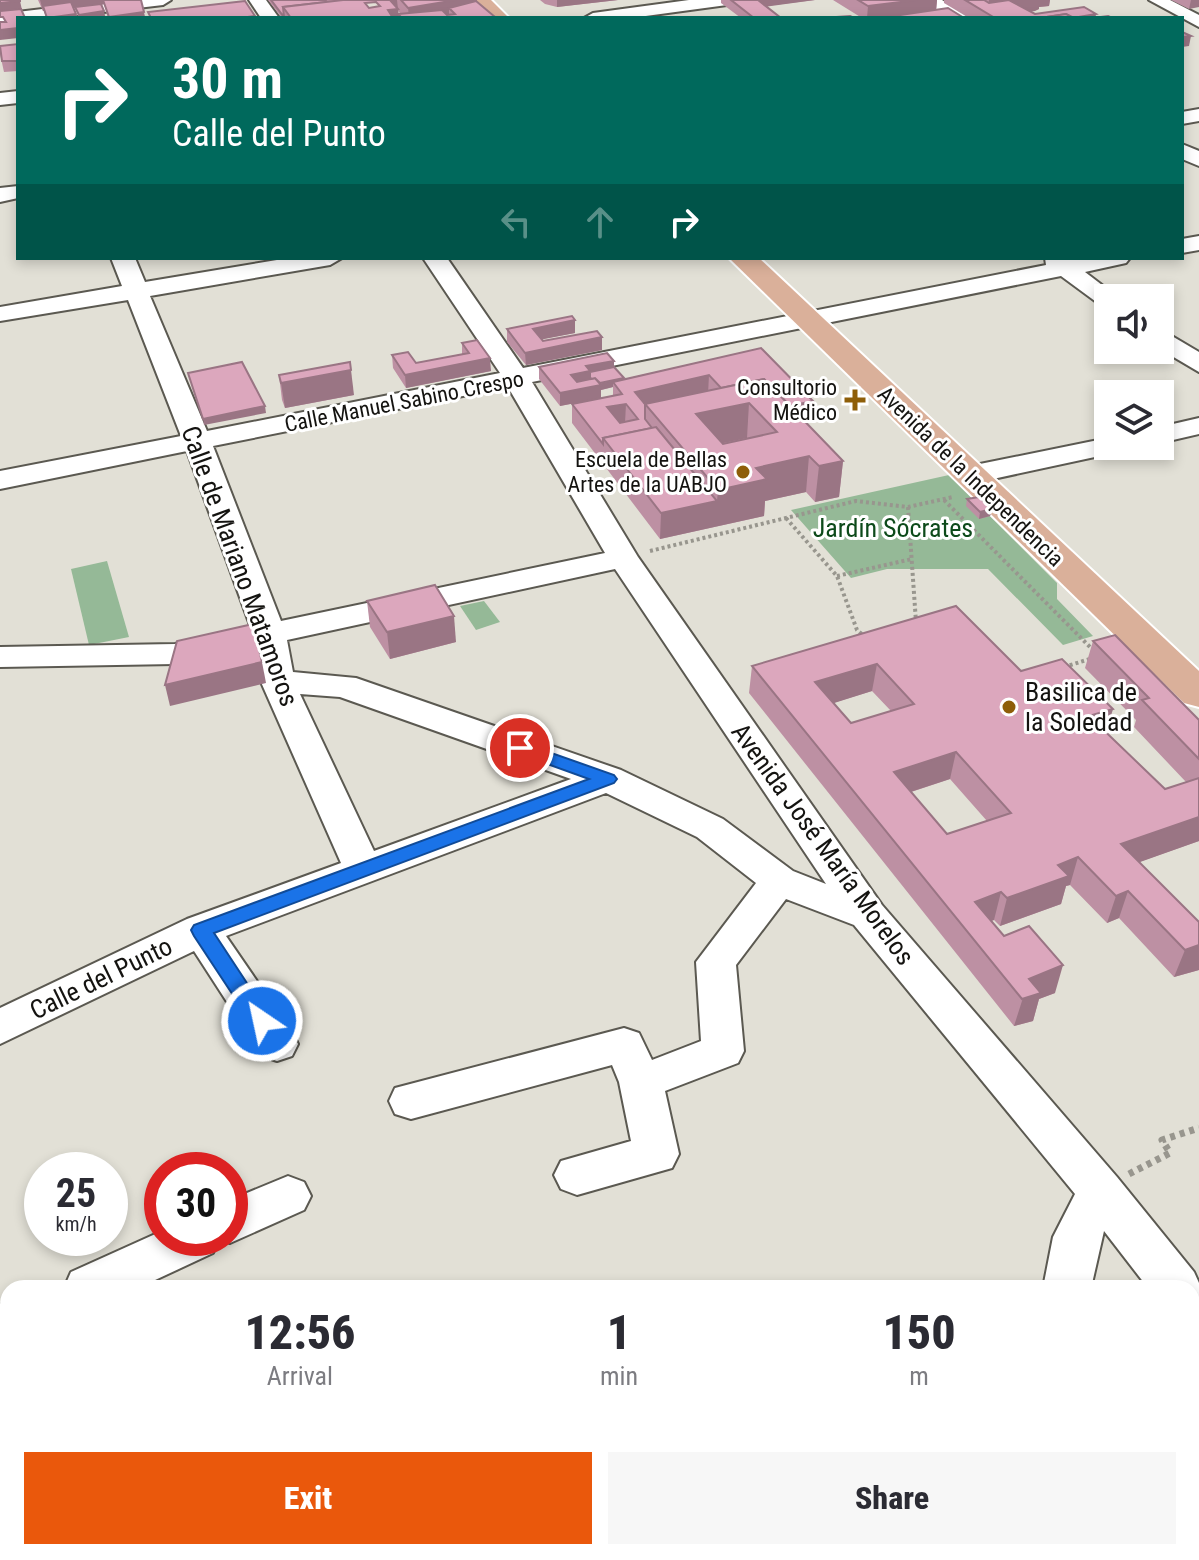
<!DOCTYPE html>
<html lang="en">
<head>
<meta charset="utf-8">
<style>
  :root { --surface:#fff; --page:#f7f7f7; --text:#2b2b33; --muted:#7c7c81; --accent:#ea580c }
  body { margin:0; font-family:"Roboto Condensed",sans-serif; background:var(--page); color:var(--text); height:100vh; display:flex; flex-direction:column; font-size:30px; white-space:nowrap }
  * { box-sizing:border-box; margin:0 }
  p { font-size:26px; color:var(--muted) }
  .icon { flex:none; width:44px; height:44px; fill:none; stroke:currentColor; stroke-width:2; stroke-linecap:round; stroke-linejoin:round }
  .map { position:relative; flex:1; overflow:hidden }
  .details { position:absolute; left:0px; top:1280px; width:1200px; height:280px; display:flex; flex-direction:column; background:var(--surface); border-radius:24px 24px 0 0; box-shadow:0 4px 12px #0003 }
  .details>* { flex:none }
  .top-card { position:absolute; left:16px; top:16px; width:1168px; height:244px; border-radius:0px; box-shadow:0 4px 12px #0003; background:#00695c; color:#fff; overflow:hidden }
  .tools { position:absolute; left:1094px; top:284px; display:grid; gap:16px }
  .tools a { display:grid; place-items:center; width:80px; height:80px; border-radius:0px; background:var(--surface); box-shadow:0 4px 12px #0003; font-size:40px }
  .speed { position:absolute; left:24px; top:1152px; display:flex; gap:16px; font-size:40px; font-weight:700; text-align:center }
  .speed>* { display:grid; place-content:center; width:104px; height:104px; border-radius:50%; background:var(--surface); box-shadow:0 4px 12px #0003; line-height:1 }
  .speed small { font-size:20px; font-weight:400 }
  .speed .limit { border:12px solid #d22; background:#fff; color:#111 }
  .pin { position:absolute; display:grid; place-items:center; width:68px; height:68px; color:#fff; margin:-34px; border:4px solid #fff; border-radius:50%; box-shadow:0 2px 8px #0007 }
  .me { position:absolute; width:88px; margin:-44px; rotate:326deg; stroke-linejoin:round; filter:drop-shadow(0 0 6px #0008) }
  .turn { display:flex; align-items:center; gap:28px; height:168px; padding:0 24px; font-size:36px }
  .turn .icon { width:104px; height:104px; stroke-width:2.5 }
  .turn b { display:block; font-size:56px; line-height:68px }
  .lanes { display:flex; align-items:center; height:76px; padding:0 24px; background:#0003; justify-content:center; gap:40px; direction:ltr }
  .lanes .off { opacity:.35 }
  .eta { display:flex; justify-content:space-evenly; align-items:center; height:136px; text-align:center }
  .eta b { font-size:48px; font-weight:800; line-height:56px }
  .action { display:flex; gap:16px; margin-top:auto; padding:16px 24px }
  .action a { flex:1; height:92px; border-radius:0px; background:var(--accent); color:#fff; font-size:32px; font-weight:800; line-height:92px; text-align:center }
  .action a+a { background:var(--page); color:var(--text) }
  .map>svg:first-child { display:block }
</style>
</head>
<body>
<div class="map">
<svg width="1199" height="1560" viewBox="0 0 1199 1560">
  <rect width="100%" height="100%" fill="#e2e0d6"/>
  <g fill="#95b997">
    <path d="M 949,475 L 1057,583 L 1057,599 L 1093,636 L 1063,645 L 988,569 L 887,569 L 851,578 L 791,510 Z"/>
    <path d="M 107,561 L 129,637 L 89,645 L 71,569 Z"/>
    <path d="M 484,601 L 500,622 L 476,630 L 460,606 Z"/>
  </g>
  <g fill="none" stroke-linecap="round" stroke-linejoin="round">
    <g stroke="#5b5951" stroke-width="4">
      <g id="minor">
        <path d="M 119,0 L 171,0 L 163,5 L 53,18 L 18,18 L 18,22 L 0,24 L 0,14 Z"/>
        <path d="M 249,0 L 266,0 L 279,18 L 261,18 Z"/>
        <path d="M 689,0 L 735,0 L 727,5 L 631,18 L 584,18 L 593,13 Z"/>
        <path d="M 922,0 L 942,0 L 970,18 L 949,18 Z"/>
        <path d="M 1149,0 L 1170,0 L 1199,15 L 1199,27 Z"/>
        <path d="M 18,91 L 18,103 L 0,105 L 0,93 Z"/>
        <path d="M 1199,109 L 1199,121 L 1182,124 L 1182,112 Z"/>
        <path d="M 1182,144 L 1199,151 L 1199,166 L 1182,159 Z"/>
        <path d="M 18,186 L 18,198 L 0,202 L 0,188 Z"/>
        <path d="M 1199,236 L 1199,250 L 1182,253 L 1182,239 Z"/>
        <path d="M 111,258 L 135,258 L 145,282 L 289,258 L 342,258 L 330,265 L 150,296 L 207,431 L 500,373 L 423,258 L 447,258 L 523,368 L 1046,265 L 1045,258 L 1130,258 L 1126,263 L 1085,272 L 1119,298 L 1108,298 L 1108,306 L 1099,304 L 1061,276 L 532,382 L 638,557 L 882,905 L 1117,1177 L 1194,1272 L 1199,1283 L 1199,1338 L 1192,1335 L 1192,1288 L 1148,1288 L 1104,1231 L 1091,1288 L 1043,1288 L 1053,1237 L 1075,1194 L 854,925 L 786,899 L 736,965 L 744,1051 L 738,1063 L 665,1091 L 679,1154 L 672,1168 L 577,1195 L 561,1189 L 554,1175 L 561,1161 L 631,1141 L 619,1082 L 612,1065 L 411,1119 L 395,1114 L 389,1101 L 395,1088 L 624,1028 L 639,1033 L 652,1060 L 701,1041 L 696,962 L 756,883 L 697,837 L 606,793 L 226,936 L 292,1032 L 298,1044 L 292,1056 L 277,1061 L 262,1056 L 194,951 L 0,1044 L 0,1008 L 187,919 L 341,863 L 261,682 L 255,647 L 175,664 L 0,667 L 0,647 L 175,644 L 251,628 L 187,451 L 0,489 L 0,471 L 181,436 L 128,300 L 0,321 L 0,307 L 122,286 ZM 508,387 L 605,553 L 281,621 L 213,446 ZM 615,569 L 826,884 L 793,871 L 723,819 L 621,770 L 356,678 L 293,672 L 287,640 ZM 300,694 L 340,697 L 571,779 L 374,851 Z"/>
        <path d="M 1160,329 L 1199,352 L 1199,372 L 1160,349 Z"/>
        <path d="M 1199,418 L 1199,434 L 1160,443 L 1160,427 Z"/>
        <path d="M 1108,438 L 1108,446 L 1122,446 L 1118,452 L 970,484 L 960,481 L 956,475 L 960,469 L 970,466 Z"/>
        <path d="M 288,1176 L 304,1182 L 311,1196 L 304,1210 L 230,1243 L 219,1239 L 213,1253 L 138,1288 L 64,1288 L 71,1272 L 162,1231 L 162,1238 L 230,1238 L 230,1200 Z"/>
        <path d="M 8,1302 L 8,1348 L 0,1351 L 0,1305 Z"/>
        <path d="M 0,1507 L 8,1510 L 8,1552 L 34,1552 L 38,1560 L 0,1560 Z"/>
        <path d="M 1017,1552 L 1071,1552 L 1071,1560 L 1015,1560 Z"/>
      </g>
    </g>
    <g stroke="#fff" stroke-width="4">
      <g id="major">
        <path d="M 469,0 L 491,0 L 509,18 L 486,18 Z"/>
        <path d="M 729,258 L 759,258 L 1199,671 L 1199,707 L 1184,703 Z"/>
      </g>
    </g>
    <g stroke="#98968e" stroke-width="4" stroke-dasharray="3 3" stroke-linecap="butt">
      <path d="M 944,500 L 1095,652"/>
      <path d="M 908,507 L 916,622"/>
      <path d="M 786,518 L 837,576 L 857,630 L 866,638"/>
      <path d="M 650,551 L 856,501 L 908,507 L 953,497"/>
      <path d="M 837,576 L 912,559"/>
      <path d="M 1064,667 L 1093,658"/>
    </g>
    <path stroke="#98968e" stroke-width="7" stroke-dasharray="5 5" stroke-linecap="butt" d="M 1129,1174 L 1170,1153 L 1162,1140 L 1199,1128"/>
    <use href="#minor" fill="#fff" fill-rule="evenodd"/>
    <use href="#major" fill="#dab09a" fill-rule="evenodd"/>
  </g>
  <g fill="#bd90a3" fill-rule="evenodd">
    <path d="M 38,0 L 141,0 L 145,18 L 108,18 L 104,4 L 101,5 L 105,16 L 79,18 L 75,8 L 74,8 L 77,18 L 46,18 L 44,11 L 43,11 Z"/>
    <path d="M 268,0 L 477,0 L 477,2 L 495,18 L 399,18 L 398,14 L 401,14 L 398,11 L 399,18 L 282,18 ZM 377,2 L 380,6 L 369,8 L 365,3 Z"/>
    <path d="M 540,0 L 618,0 L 557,7 L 545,4 Z"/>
    <path d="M 721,0 L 815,0 L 766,6 L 781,18 L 741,18 L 721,3 Z"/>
    <path d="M 833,0 L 937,0 L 936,10 L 964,18 L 862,18 Z"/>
    <path d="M 944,0 L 1050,0 L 1049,6 L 1039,7 L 1039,9 L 1030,12 L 1035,14 L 1096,14 L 1095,18 L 1112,18 L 969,18 L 944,3 Z"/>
    <path d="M 1171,0 L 1199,0 L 1189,9 Z"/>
    <path d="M 18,44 L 18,71 L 4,72 L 0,54 Z"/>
    <path d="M 575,320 L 575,333 L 542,339 L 543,341 L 602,337 L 602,350 L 526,365 L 507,342 L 507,329 Z"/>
    <path d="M 462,343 L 491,371 L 406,388 L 393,368 L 392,355 L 416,363 L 462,354 Z"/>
    <path d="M 761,348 L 813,401 L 811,420 L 805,422 L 843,461 L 839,497 L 815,502 L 806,492 L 765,501 L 764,516 L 660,539 L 572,423 L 572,404 L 613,396 L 613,387 L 601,390 L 601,398 L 560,406 L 539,379 L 539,367 L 614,367 L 624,379 Z"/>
    <path d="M 279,375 L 354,395 L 285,408 L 282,400 Z"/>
    <path d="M 967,499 L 992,509 L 990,516 L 979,519 L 966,506 Z"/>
    <path d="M 367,601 L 456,642 L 390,659 L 370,627 Z"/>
    <path d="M 956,606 L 1021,671 L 1106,732 L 1165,789 L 1186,782 L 1134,727 L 1136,720 L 1085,668 L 1093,641 L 1199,720 L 1199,841 L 1139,862 L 1199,922 L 1199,970 L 1174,977 L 1119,918 L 1107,923 L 1070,885 L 1066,886 L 1061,904 L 1000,926 L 994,920 L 991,921 L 1055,993 L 1039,999 L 1033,1021 L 1014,1026 L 749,693 L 752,666 ZM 872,691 L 891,711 L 851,723 L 833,703 ZM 950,779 L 987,821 L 947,834 L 911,792 Z"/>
  </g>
  <g fill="#9a7584">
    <path d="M 40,0 L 105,0 L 106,4 L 45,11 L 43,6 L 44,11 L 43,11 Z"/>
    <path d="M 387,0 L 397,0 L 399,18 L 388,18 Z"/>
    <path d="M 456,0 L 477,0 L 477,11 L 449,8 L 449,16 L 405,18 L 409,17 L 408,8 Z"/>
    <path d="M 557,0 L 618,0 L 557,7 Z"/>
    <path d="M 757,0 L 815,0 L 757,8 Z"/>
    <path d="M 917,0 L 937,0 L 936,12 L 890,18 L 867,18 L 868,6 Z"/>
    <path d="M 989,0 L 1050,0 L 1049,6 L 1039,7 L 1039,9 L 1035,11 L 993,17 L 987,13 Z"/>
    <path d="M 1191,0 L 1199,0 L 1199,7 L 1189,9 Z"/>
    <path d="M 20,1 L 22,10 L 0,13 L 0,3 Z"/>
    <path d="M 104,11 L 105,16 L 94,18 L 80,18 L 79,15 Z"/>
    <path d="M 144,12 L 145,18 L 109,18 L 109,17 Z"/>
    <path d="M 76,14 L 77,18 L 47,18 Z"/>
    <path d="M 1096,14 L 1095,18 L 1071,18 Z"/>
    <path d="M 18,28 L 18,38 L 0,40 L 0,30 Z"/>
    <path d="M 1191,36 L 1189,46 L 1182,47 L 1182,37 Z"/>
    <path d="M 575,320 L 575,333 L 534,341 L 533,329 Z"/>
    <path d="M 602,337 L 602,350 L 526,365 L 525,353 Z"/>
    <path d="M 490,358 L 491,371 L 406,388 L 405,375 Z"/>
    <path d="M 614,361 L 614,373 L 590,377 L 590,384 L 571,388 L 571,375 L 586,366 Z"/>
    <path d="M 351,370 L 354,395 L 285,408 L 281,383 Z"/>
    <path d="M 709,375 L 708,394 L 648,408 L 635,392 Z"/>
    <path d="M 624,378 L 613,382 L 613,387 L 601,390 L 601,398 L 560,406 L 560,393 Z"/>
    <path d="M 813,401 L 811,420 L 775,428 L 776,409 Z"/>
    <path d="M 749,403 L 747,438 L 695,449 L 696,414 Z"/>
    <path d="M 626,404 L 625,423 L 607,427 L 607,407 Z"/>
    <path d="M 265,406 L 266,413 L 204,425 L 203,419 Z"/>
    <path d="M 809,456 L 806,492 L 765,501 L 764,516 L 660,539 L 661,513 L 717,501 L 718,490 L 756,468 Z"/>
    <path d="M 843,461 L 839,497 L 815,502 L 819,466 Z"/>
    <path d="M 992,509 L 990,516 L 979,519 L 980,512 Z"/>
    <path d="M 454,616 L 456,642 L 390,659 L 387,632 Z"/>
    <path d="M 262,662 L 266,683 L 170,706 L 165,685 Z"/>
    <path d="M 877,664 L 872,691 L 812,710 L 815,682 Z"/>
    <path d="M 1113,709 L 1105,736 L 1089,716 Z"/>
    <path d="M 956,752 L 950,779 L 889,799 L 894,772 Z"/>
    <path d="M 1199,817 L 1199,841 L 1112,872 L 1121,844 Z"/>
    <path d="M 1078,857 L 1070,885 L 1066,886 L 1061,904 L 1000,926 L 1007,898 L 1058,865 Z"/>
    <path d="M 1128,891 L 1119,918 L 1107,923 L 1116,896 Z"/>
    <path d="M 1001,892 L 994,920 L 968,929 L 975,902 Z"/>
    <path d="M 1199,945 L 1199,970 L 1174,977 L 1185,950 Z"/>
    <path d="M 1063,965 L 1055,993 L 1039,999 L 1033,1021 L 1014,1026 L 1029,979 Z"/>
  </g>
  <g fill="#dca7bd" stroke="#9a7584" stroke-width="2" fill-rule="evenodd">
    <path d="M 0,0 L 20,0 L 20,1 L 0,3 Z"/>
    <path d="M 103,0 L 141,0 L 144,12 L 109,17 Z"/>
    <path d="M 271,0 L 325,0 L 327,2 L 283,7 L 284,17 Z"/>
    <path d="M 343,0 L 390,0 L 398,9 L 388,10 L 393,18 L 291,18 L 283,7 ZM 376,2 L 380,6 L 369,8 L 365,3 Z"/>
    <path d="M 401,0 L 456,0 L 408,8 Z"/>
    <path d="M 731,0 L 758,0 L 781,18 L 754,18 Z"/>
    <path d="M 858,0 L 917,0 L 868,6 Z"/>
    <path d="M 965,0 L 984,0 L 989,3 L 1009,0 L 1035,14 L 1084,7 L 1096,14 L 1073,18 L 1066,14 L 1040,18 L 995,18 Z"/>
    <path d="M 245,1 L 255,16 L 240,18 L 151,18 L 148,12 Z"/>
    <path d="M 476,1 L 495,17 L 418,18 L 416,17 L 402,18 L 398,14 L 442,10 L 447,15 L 455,14 L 449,8 Z"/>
    <path d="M 71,2 L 76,14 L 47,18 L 43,6 Z"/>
    <path d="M 101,4 L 104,11 L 79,15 L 75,7 Z"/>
    <path d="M 948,8 L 964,18 L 880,18 Z"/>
    <path d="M 21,9 L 25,18 L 18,18 L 18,28 L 0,30 L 0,22 L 6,22 L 3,17 L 0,17 L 0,11 Z"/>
    <path d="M 1066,14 L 1074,18 L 1040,18 Z"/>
    <path d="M 850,16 L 854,18 L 822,18 Z"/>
    <path d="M 1108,16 L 1112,18 L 1093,18 Z"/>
    <path d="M 1182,32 L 1191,36 L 1182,37 Z"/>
    <path d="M 18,44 L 18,61 L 2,61 L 0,46 Z"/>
    <path d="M 572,316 L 575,320 L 533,329 L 543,341 L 597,331 L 602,337 L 525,353 L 507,329 Z"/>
    <path d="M 477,340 L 490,358 L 405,375 L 392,355 L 408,352 L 416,363 L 469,353 L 462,343 Z"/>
    <path d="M 761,348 L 813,401 L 790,406 L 764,379 L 721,388 L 709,375 L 635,392 L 645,404 L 645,419 L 652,428 L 603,438 L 603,444 L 572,404 L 622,394 L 613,382 ZM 626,404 L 638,419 L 620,423 L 607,407 Z"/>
    <path d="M 607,353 L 614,361 L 586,366 L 590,371 L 571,375 L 577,382 L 595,378 L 601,385 L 560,393 L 539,367 Z"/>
    <path d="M 242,362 L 265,406 L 203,419 L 188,373 Z"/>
    <path d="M 350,362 L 351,370 L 281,383 L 279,375 Z"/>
    <path d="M 614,367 L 624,378 L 600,383 L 595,378 L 591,379 L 590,377 L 590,372 Z"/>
    <path d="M 764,379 L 843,461 L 819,466 L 809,456 L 756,468 L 767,479 L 718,490 L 645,404 ZM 749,403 L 777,432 L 723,444 L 696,414 Z"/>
    <path d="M 656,427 L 717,501 L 661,513 L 603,438 Z"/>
    <path d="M 979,497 L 992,509 L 980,512 L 967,499 Z"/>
    <path d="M 435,585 L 454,616 L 387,632 L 367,601 Z"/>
    <path d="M 956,606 L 1021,671 L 1062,659 L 1113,709 L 1089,716 L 1165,789 L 1199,778 L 1199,817 L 1121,844 L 1199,922 L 1199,945 L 1185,950 L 1128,891 L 1116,896 L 1078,857 L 1058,865 L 1069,876 L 1007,898 L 1001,892 L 975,902 L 1004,936 L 1029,926 L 1063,965 L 1029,979 L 1041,993 L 1022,999 L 752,666 ZM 877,664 L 914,704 L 851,723 L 815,682 ZM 956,752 L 1011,813 L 947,834 L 894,772 Z"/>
    <path d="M 253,624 L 262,662 L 165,685 L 177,641 Z"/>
    <path d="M 1115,635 L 1199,720 L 1199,759 L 1142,700 L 1149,698 L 1093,641 Z"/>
  </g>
  <path fill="#1a73e8" stroke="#114b97" stroke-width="2" d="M 520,742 L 614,775 L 617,779 L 614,783 L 214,933 L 272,1021 L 269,1027 L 254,1027 L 194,936 L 191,930 L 194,925 L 589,779 L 514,752 L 514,744 Z"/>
  <g fill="#8e5e09" stroke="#fff" stroke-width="3">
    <path d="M851 388h8v8h8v8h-8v8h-8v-8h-8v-8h8z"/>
    <circle cx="743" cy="472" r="8"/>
    <circle cx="1009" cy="707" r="8"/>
  </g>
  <g text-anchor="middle" stroke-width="6" stroke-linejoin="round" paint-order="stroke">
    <g font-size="22" fill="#141310" stroke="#fff" text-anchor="end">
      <text x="837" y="395">Consultorio<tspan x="837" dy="25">Médico</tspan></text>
      <text x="727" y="467">Escuela de Bellas<tspan x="727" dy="25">Artes de la UABJO</tspan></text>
    </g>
    <g font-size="22" fill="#141310" stroke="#fff">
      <text transform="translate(404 401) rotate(-11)" y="8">Calle Manuel Sabino Crespo</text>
      <text transform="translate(971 476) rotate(44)" y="8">Avenida de la Independencia</text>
    </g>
    <g font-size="26" fill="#0d4a1a" stroke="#fff">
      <text x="893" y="537">Jardín Sócrates</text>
    </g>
    <g font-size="26" fill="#141310" stroke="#fff">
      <text transform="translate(240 566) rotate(70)" y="9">Calle de Mariano Matamoros</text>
      <text transform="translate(823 844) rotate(54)" y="9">Avenida José María Morelos</text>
      <text transform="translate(101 978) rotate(-26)" y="9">Calle del Punto</text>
    </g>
    <g font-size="26" fill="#141310" stroke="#fff" text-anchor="start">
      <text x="1025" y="701">Basilica de<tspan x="1025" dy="30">la Soledad</tspan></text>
    </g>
  </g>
</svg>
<div class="tools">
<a><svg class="icon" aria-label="sound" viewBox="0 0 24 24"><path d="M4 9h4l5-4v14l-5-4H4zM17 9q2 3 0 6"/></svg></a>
<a><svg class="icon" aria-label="layers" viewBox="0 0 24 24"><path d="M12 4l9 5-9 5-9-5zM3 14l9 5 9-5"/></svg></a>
</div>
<div class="speed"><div>25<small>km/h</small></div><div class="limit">30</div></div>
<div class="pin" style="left:520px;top:748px;background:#d93025"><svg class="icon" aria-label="arrive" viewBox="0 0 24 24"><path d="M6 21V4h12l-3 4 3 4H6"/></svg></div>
<svg class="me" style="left:262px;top:1021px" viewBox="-20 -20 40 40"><circle r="17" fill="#1a73e8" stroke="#fff" stroke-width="3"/><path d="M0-11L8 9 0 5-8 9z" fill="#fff"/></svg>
<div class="top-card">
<div class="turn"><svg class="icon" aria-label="right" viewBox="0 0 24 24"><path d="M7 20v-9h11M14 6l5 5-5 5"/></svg><div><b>30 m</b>Calle del Punto</div></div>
<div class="lanes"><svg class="icon off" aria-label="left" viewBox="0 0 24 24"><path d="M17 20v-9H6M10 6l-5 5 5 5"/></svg><svg class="icon off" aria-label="ahead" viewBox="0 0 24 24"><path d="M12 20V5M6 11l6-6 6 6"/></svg><svg class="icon" aria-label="right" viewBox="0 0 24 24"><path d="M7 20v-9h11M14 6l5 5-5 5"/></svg></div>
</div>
<section class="details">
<div class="eta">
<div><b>12:56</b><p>Arrival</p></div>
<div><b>1</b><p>min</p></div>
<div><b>150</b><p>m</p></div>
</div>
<div class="action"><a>Exit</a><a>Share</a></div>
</section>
</div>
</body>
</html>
